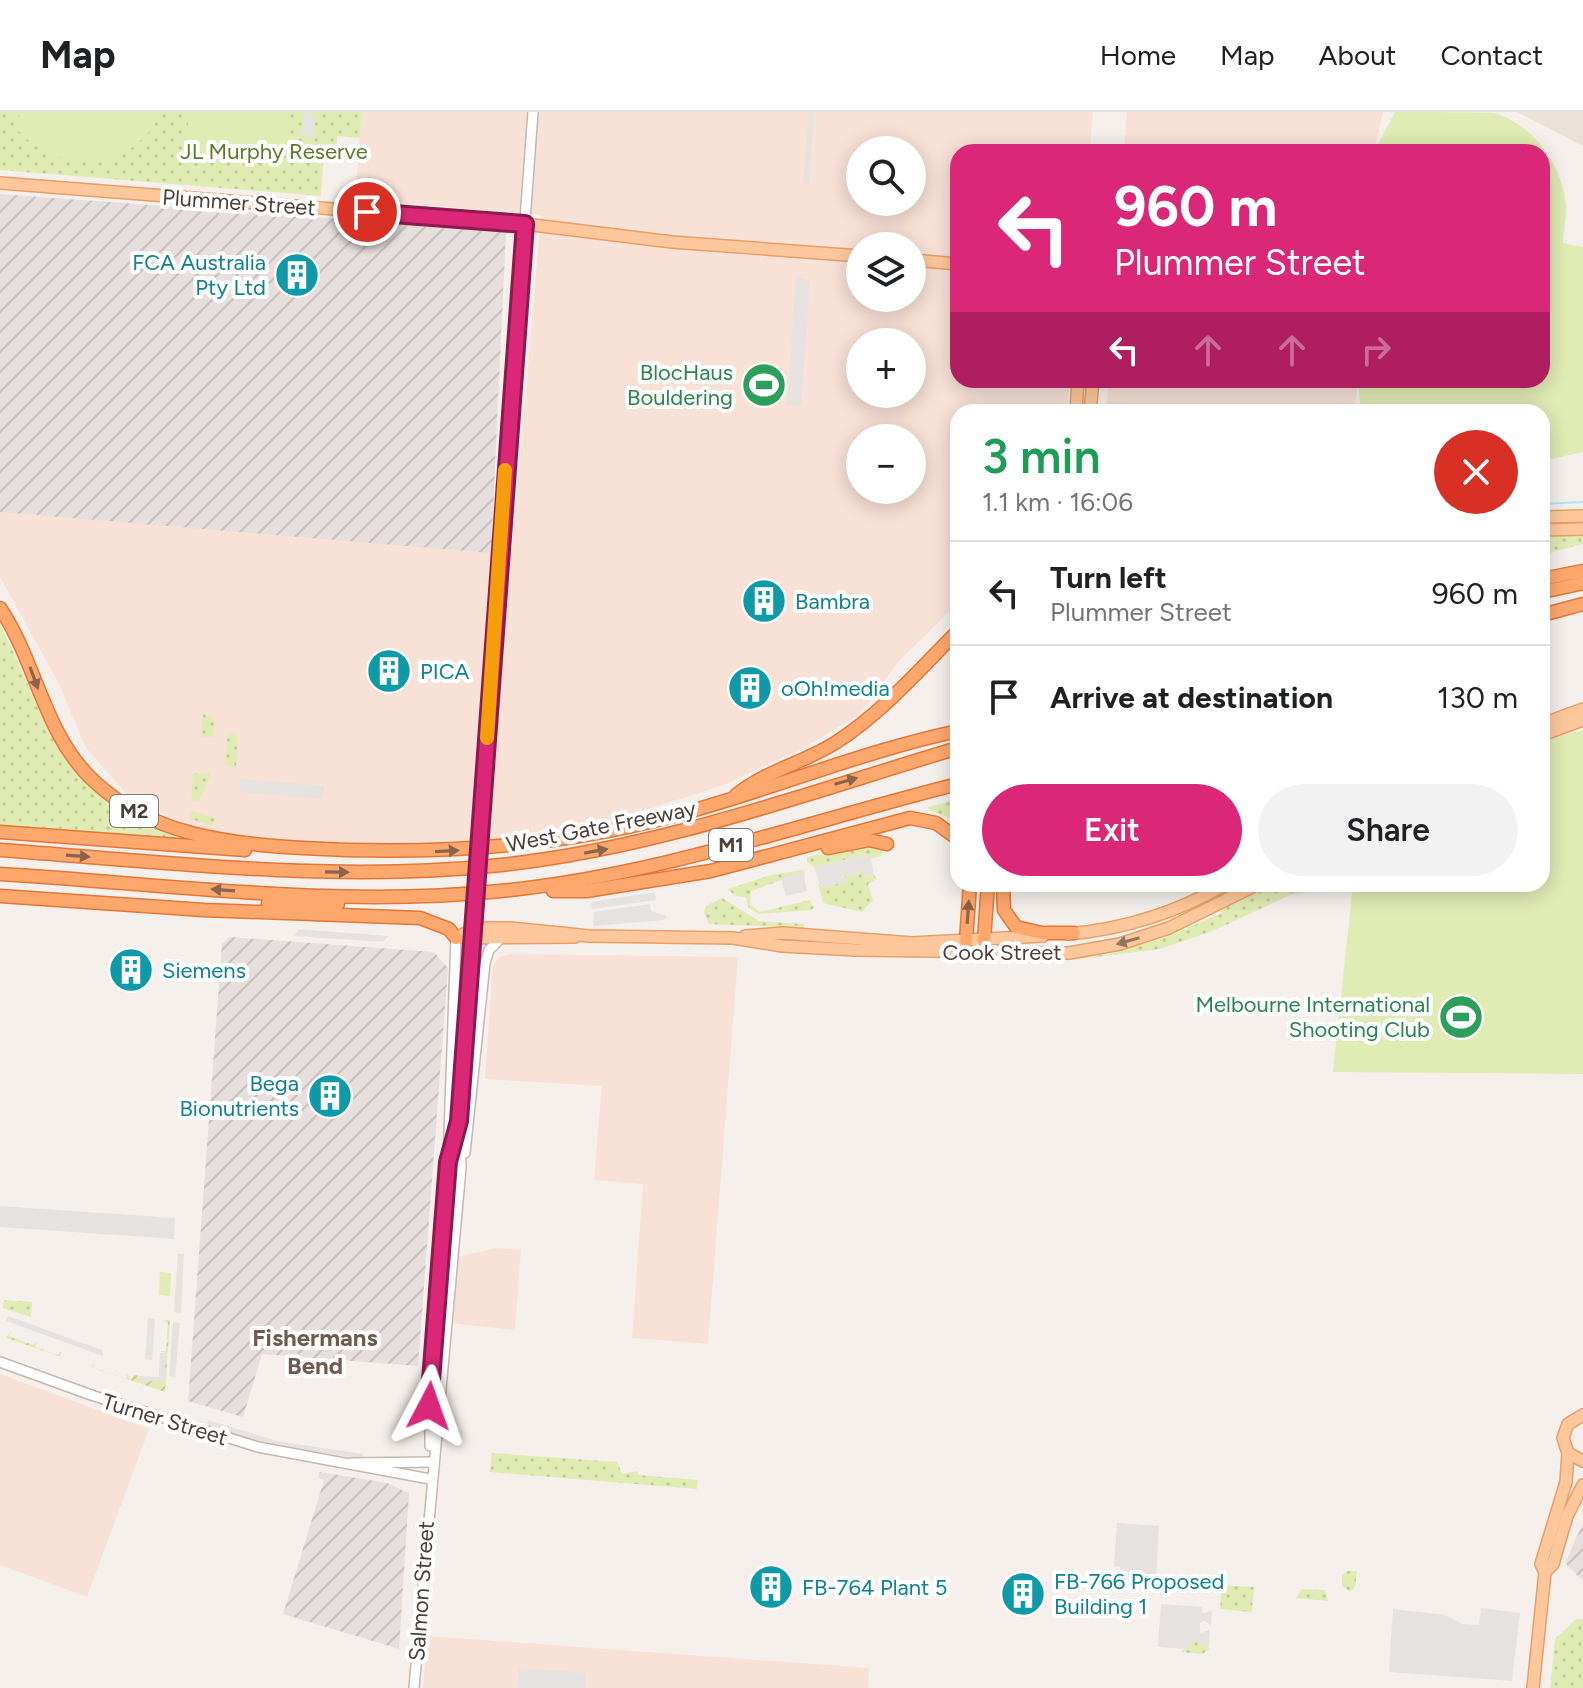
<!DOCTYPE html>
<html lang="en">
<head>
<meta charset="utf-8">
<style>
  :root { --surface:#fff; --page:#f2f2f2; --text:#202124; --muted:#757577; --line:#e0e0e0; --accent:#db2777 }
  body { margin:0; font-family:Figtree,sans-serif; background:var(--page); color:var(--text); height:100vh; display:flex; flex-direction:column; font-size:30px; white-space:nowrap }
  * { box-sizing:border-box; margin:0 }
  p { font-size:26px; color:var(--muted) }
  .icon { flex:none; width:44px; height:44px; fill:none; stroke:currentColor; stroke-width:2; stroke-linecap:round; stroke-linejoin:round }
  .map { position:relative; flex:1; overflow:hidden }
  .sheet { position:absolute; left:950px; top:292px; width:600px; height:488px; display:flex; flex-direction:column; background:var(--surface); border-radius:24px; box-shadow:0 4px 20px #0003 }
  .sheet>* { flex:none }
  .hud { position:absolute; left:950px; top:32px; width:600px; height:244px; border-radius:24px; box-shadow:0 4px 20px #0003; background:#db2777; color:#fff; overflow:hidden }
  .tools { position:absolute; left:846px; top:24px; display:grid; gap:16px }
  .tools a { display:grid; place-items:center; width:80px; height:80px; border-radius:50%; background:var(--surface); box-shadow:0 4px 20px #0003; font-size:40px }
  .pin { position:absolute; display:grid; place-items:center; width:68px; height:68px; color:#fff; margin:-34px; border:4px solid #fff; border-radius:50%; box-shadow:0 2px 8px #0007 }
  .me { position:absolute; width:88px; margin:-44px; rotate:4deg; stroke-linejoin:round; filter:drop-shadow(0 0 6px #0008) }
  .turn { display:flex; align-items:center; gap:28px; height:168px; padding:0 32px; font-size:36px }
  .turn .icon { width:104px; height:104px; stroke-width:2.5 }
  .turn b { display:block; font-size:56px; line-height:68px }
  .lanes { display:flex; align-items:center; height:76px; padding:0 32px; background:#0003; justify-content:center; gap:40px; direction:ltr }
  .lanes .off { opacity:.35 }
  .round { display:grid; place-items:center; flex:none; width:84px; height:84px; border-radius:42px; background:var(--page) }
  .overview { display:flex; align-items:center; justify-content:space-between; height:136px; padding:0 32px }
  h1 { font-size:48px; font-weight:600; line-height:60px; color:#1e9e55 }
  .action { display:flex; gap:16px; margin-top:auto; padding:16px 32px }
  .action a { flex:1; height:92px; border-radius:48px; background:var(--accent); color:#fff; font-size:32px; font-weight:600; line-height:92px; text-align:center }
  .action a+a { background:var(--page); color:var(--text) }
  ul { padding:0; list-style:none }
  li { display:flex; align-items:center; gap:24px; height:104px; padding:0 32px; border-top:2px solid var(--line) }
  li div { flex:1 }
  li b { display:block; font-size:30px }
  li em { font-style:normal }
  header { display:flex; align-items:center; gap:48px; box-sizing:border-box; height:112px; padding:0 40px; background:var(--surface); border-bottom:2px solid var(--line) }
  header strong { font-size:38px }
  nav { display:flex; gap:44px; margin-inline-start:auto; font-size:28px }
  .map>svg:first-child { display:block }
</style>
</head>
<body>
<header>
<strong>Map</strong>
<nav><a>Home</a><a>Map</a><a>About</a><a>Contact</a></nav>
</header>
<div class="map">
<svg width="1583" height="1576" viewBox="0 0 1583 1576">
  <defs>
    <pattern id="industrial-furrows" width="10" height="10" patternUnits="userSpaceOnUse" patternTransform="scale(2)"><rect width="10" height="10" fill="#e6dfdd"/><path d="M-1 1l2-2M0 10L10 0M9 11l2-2" fill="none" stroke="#c7c0be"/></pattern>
    <pattern id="grass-dots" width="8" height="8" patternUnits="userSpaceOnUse" patternTransform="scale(2)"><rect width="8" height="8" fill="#e1ebb4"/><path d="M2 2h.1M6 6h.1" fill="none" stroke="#c3cb9c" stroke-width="1.8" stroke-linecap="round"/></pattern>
    <pattern id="garden-furrows" width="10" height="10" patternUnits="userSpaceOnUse" patternTransform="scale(2)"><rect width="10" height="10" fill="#e1ebb4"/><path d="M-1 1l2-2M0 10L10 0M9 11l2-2" fill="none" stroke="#c3cb9c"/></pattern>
  </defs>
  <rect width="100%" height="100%" fill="#f6f0ec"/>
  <path fill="#eae1d9" d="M 1517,0 L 1583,0 L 1583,34 Z"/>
  <g fill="#f8e1d7" fill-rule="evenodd">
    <path d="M 362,0 L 1093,0 L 1090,40 L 958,40 L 958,268 L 1070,268 L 1067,300 L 958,300 L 958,491 L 898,550 L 859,603 L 803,636 L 724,673 L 585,717 L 414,736 L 261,729 L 192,715 L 129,685 L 86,636 L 59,572 L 0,465 L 0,400 L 512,441 L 541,103 L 369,88 L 370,75 L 356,74 ZM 860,38 L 912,38 L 912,90 L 860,90 ZM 860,134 L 912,134 L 912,186 L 860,186 ZM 860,230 L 912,230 L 912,282 L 860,282 ZM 860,326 L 912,326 L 912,378 L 860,378 Z"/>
    <path d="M 1127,0 L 1383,0 L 1374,40 L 1124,40 Z"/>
    <path d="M 1108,268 L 1358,268 L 1354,300 L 1107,300 Z"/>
    <path d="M 510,842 L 738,845 L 708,1232 L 632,1226 L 643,1072 L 594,1068 L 602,974 L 485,967 L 493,854 L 499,845 Z"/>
    <path d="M 496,1136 L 521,1138 L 515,1218 L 450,1211 L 456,1145 Z"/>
    <path d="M 0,1262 L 149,1317 L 87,1485 L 0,1453 Z"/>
    <path d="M 427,1524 L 869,1556 L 868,1576 L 423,1576 Z"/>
  </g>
  <g fill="url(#industrial-furrows)">
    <path d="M 0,82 L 506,119 L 491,441 L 0,400 Z"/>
    <path d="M 230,825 L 434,840 L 448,856 L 418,1254 L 262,1242 L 243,1305 L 188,1289 L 222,832 Z"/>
    <path d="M 320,1360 L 387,1371 L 409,1381 L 399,1537 L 283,1502 L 324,1368 L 318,1366 Z"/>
    <path d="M 1583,1411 L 1583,1469 L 1565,1451 Z"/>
  </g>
  <g fill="url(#grass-dots)">
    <path d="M 0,0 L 362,0 L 360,26 L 337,24 L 336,39 L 324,39 L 321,84 L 0,58 Z"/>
    <path d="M 1583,422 L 1583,432 L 1553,440 L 1542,450 L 1542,425 Z"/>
    <path d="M 0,513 C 51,613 57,680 175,723 L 173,727 L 0,713 Z"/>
    <path d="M 203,602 L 215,608 L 212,625 L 201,625 Z"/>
    <path d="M 228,622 L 238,622 L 236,656 L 224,653 Z"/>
    <path d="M 193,661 L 211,662 L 199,689 L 191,688 Z"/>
    <path d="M 958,687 L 958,710 L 929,698 L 928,695 Z"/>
    <path d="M 192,699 L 216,706 L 211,714 L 189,706 Z"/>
    <path d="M 870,731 L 883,737 L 881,744 L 871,747 L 869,742 L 814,755 L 807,750 L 807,745 Z"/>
    <path d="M 801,758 L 804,759 L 805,766 L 802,761 L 751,779 L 750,792 L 760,800 L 810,788 L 814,796 L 811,798 L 758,802 L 748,795 L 746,785 L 735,784 L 728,777 L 771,763 Z"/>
    <path d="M 864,759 L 865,766 L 874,763 L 877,767 L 868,772 L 873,788 L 862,800 L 823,791 L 818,771 L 821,776 L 845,770 L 845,764 Z"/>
    <path d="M 1266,772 L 1353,772 L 1290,783 L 1213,819 L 1160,837 L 1073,848 L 1008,851 L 1108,842 L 1164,826 L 1222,801 L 1221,798 Z"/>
    <path d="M 722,786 L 759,809 L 804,812 L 804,816 L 709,812 L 704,800 L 706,794 Z"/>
    <path d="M 5,1188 L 32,1190 L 31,1205 L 2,1196 Z"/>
    <path d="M 492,1341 L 617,1350 L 622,1362 L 638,1359 L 638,1363 L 698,1368 L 697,1377 L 490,1360 Z"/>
    <path d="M 1348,1459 L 1357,1459 L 1355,1475 L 1350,1480 L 1342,1474 L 1342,1463 Z"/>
    <path d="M 1222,1473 L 1254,1475 L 1252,1500 L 1220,1497 Z"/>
    <path d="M 1302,1477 L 1325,1478 L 1328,1489 L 1296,1486 Z"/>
    <path d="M 1576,1507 L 1583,1507 L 1583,1576 L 1550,1576 L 1555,1527 Z"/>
    <path d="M 1192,1529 L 1207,1531 L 1209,1537 L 1202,1542 L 1181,1540 Z"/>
  </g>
  <path fill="url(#garden-furrows)" d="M 163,1208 L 170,1208 L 165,1280 L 6,1226 L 11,1219 L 9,1224 L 33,1233 L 37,1229 L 35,1235 L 58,1243 L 62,1239 L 60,1244 L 91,1255 L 94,1250 L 93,1256 L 126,1267 L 128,1261 L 131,1268 L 134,1263 L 139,1264 L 140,1270 L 164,1268 L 166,1241 L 160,1239 L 166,1239 L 168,1211 Z"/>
  <g fill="#e1ebb4">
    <path d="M 20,0 L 161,0 C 134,61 57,65 16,16 Z"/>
    <path d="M 189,0 L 289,0 L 286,44 L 186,37 Z"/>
    <path d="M 1395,0 C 1420,0 1473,0 1494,1 C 1533,12 1563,54 1566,94 C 1567,106 1563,119 1563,131 L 1583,135 L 1583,340 L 1542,349 L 1542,300 L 1361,300 L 1358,268 L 1542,268 L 1542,40 L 1374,40 Z"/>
    <path d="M 1583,618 L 1583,962 L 1333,960 L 1353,772 L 1542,772 L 1542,629 Z"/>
    <path d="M 160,1160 L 171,1161 L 170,1184 L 159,1183 Z"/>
  </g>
  <g fill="#e5e2e0">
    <path d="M 809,0 L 814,0 L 809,72 L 803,72 Z"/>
    <path d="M 303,1 L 315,3 L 314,25 L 302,24 Z"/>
    <path d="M 796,164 L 810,169 L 801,294 L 787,293 Z"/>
    <path d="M 241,667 L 324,674 L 323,687 L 240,680 Z"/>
    <path d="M 870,742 L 874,763 L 865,766 L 863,759 L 845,764 L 846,770 L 821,776 L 814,755 Z"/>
    <path d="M 803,760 L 807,779 L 786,784 L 781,766 Z"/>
    <path d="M 655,780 L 656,788 L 592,797 L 591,790 Z"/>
    <path d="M 650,792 L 651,799 L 667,804 L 664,808 L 593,814 L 594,800 Z"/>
    <path d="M 298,817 L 388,824 L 383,830 L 295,824 Z"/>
    <path d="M 0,1094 L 175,1106 L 174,1127 L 0,1115 Z"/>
    <path d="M 178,1141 L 184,1142 L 181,1201 L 174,1200 Z"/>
    <path d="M 8,1204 L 102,1238 L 103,1244 L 6,1209 Z"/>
    <path d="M 148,1206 L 155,1207 L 152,1248 L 145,1247 Z"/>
    <path d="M 173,1210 L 180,1211 L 175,1265 L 169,1264 Z"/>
    <path d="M 160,1241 L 166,1241 L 164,1268 L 139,1270 L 139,1264 L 159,1265 Z"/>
    <path d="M 208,1308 L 277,1329 L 363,1342 L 363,1347 L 263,1331 L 207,1314 Z"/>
    <path d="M 1117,1411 L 1159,1414 L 1156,1466 L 1117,1463 L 1121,1455 L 1114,1454 Z"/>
    <path d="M 1161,1492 L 1202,1495 L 1202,1501 L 1212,1499 L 1211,1514 L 1205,1509 L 1200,1511 L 1200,1521 L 1210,1518 L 1209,1533 L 1192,1529 L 1187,1537 L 1158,1535 Z"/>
    <path d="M 1481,1496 L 1520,1501 L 1512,1569 L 1389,1560 L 1393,1497 L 1445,1503 L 1462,1512 L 1479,1513 Z"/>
    <path d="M 519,1556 L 586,1561 L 585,1576 L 517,1576 Z"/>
  </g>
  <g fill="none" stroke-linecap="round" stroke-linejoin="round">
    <path stroke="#a7e9f4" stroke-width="2" d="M 1542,392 L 1583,390"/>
    <g stroke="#c5b8b0" stroke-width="12">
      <g id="minor">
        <path d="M 486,637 L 533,0"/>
        <path d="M 465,1041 L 485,851 L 489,838 L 501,826"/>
        <path d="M 0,1250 L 94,1284 L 258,1335 L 430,1367"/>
        <path d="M 430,1334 L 430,1282 L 448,1050 L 456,826"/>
        <path d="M 352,1351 L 433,1350"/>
        <path d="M 414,1576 L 461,1056 L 459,1009 L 466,901"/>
      </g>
    </g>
    <g stroke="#e99f67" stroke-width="14">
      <g id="major">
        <path d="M 0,71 L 525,112 L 672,130 L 860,144"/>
        <path d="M 912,148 L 958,152"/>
        <path d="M 1076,300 L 1078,268"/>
        <path d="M 1090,300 L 1093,268"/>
        <path d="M 1542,405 L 1583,404"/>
        <path d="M 1542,418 L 1583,417"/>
        <path d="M 1542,612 L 1583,597"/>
        <path d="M 1542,623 L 1583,608"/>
        <path d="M 1068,822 C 1126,817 1176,801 1226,772"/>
        <path d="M 745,824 L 783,821 L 912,831 L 1043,824"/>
        <path d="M 456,826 L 476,816 L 511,816 L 589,824 L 733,826 L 782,834 L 856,838 L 1069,841 L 1120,832 L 1169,816 L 1258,772"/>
        <path d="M 464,826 L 575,825"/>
        <path d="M 1583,1303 L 1568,1312 L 1563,1326 L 1568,1341 L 1583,1349"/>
        <path d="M 1545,1460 L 1553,1452 L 1567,1404 L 1583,1373"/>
        <path d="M 1533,1576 L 1545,1460 L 1541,1452 L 1566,1370 L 1568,1341"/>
      </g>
    </g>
    <g stroke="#e47738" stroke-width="15">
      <g id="highway">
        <path d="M 1542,467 L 1583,459"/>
        <path d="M 1542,480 L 1583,471"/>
        <path d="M 0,496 C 37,551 44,624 95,670 C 152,723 228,732 303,736 C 426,743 549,737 669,705 C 766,680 859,640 958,619"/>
        <path d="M 1542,503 L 1583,492"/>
        <path d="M 736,683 C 766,659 803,651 835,631 C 882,601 919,558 958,519"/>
        <path d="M 0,720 L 245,738"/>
        <path d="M 828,736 L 869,728 L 887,732"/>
        <path d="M 0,738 C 166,750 335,771 501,753 C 659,736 807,681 958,636"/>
        <path d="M 0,762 C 166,772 334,796 500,779 C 657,764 806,710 958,672"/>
        <path d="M 1003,772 L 1004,798 L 1016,815 L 1042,821 L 1074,821"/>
        <path d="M 553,779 L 586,779 L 711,759 L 910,706 L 936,711 L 958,727"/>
        <path d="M 0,784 L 204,798 L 420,806 L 449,817 L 456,826"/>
        <path d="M 268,791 L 338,792"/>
        <path d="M 984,828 L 988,772"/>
        <path d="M 966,829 L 970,772"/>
      </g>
    </g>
    <use href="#minor" stroke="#fff" stroke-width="9"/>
    <use href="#major" stroke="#ffc89c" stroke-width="11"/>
    <use href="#highway" stroke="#ffa86e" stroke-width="12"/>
    <g stroke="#c5b8b0" stroke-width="12" stroke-linecap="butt">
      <path id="minor-bridge" d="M 466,901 L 486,637"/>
    </g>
    <use href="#minor-bridge" stroke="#fff" stroke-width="9"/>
  </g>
  <defs><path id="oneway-solid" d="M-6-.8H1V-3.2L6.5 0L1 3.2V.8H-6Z" transform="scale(2)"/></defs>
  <g fill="#8a644c">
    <use href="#oneway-solid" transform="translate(34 566) rotate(70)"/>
    <use href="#oneway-solid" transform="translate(846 669) rotate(-16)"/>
    <use href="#oneway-solid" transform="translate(447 739) rotate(-3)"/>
    <use href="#oneway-solid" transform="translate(596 739) rotate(-10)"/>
    <use href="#oneway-solid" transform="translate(78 744) rotate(4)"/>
    <use href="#oneway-solid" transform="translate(337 760) rotate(1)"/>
    <use href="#oneway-solid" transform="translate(223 778) rotate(-176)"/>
    <use href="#oneway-solid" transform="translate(968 800) rotate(-86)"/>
  </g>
  <use fill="#937661" href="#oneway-solid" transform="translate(1128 829) rotate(164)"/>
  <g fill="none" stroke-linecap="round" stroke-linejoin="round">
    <g stroke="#8e194d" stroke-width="20">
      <path id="route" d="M 367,100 L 525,112 L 459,1009 L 448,1050 L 429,1294"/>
    </g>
    <use href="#route" stroke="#db2777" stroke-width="14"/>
    <path stroke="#f59e0b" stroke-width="14" d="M 487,626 L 505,358"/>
  </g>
  <defs>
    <g id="building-disc" transform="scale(2.3)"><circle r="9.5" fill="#0f9aa8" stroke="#fff"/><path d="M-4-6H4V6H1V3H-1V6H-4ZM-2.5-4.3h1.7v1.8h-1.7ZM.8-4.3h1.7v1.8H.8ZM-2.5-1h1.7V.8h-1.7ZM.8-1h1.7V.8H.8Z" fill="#fff"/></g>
    <g id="stadium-disc" transform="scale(2.3)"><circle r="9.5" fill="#2e9e5b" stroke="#fff"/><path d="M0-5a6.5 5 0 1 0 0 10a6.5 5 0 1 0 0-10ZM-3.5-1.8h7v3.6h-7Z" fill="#fff"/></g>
  </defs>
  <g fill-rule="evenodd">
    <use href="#building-disc" x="297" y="163"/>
    <use href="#stadium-disc" x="764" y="273"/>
    <use href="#building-disc" x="764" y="489"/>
    <use href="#building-disc" x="389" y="559"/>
    <use href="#building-disc" x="750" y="576"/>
    <use href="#building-disc" x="131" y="858"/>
    <use href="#stadium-disc" x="1461" y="905"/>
    <use href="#building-disc" x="330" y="984"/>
    <use href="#building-disc" x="771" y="1475"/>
    <use href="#building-disc" x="1023" y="1482"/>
  </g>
  <g text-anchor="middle" stroke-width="8" stroke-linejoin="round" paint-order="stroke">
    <g fill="#fff" stroke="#817974" stroke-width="2">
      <rect x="110" y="683" width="48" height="32" rx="6"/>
      <rect x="709" y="717" width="44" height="32" rx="6"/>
    </g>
    <g font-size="20" font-weight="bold" fill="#4b3f39">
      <text x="134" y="706">M2</text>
      <text x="731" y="740">M1</text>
    </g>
    <g font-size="22" fill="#5d7b27" stroke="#fff">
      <text x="274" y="47">JL Murphy Reserve</text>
    </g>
    <g font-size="22" fill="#4b3f39" stroke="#fff">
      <text transform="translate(239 90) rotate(4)" y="8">Plummer Street</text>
      <text transform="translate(601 714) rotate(-11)" y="8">West Gate Freeway</text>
      <text x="1002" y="848">Cook Street</text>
      <text transform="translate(165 1307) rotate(17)" y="8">Turner Street</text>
      <text transform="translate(421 1479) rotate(-86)" y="8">Salmon Street</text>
    </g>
    <g font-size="22" fill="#0d838f" stroke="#fff" text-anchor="start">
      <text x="266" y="158" text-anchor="end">FCA Australia<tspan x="266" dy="25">Pty Ltd</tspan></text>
      <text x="795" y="497">Bambra</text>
      <text x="420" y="567">PICA</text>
      <text x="781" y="584">oOh!media</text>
      <text x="162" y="866">Siemens</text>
      <text x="299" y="979" text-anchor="end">Bega<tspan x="299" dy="25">Bionutrients</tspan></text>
      <text x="1054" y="1477">FB-766 Proposed<tspan x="1054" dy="25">Building 1</tspan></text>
      <text x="802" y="1483">FB-764 Plant 5</text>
    </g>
    <g font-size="22" fill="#27864d" stroke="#fff" text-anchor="end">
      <text x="733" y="268">BlocHaus<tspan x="733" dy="25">Bouldering</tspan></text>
      <text x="1430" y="900">Melbourne International<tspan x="1430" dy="25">Shooting Club</tspan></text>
    </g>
    <g font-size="24" font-weight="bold" fill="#6f5a4f" stroke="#fff">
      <text x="315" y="1234">Fishermans<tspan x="315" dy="28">Bend</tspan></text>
    </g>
  </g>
</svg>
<div class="tools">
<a><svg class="icon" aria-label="search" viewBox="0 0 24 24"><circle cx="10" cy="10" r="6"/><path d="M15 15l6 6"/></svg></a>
<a><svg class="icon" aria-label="layers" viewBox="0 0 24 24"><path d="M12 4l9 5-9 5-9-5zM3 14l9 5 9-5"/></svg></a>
<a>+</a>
<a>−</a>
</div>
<div class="pin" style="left:367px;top:100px;background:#d93025"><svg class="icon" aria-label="arrive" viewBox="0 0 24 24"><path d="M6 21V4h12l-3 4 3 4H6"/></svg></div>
<svg class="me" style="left:429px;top:1294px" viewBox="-20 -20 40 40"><path d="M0-17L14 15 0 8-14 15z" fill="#db2777" stroke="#fff" stroke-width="4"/></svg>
<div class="hud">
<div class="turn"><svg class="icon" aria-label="left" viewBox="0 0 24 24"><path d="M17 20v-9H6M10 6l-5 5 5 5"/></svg><div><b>960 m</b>Plummer Street</div></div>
<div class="lanes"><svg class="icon" aria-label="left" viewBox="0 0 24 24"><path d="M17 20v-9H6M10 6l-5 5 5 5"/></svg><svg class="icon off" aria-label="ahead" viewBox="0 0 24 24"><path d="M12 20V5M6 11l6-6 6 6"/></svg><svg class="icon off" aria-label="ahead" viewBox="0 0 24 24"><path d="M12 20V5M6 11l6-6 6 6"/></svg><svg class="icon off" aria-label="right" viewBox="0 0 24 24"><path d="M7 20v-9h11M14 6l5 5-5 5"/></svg></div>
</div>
<section class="sheet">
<div class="overview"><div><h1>3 min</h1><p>1.1 km · 16:06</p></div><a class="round" style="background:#d93025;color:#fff"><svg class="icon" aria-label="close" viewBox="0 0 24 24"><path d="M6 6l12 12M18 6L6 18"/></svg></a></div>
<ul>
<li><svg class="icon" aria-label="left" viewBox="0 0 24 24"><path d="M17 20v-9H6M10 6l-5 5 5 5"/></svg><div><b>Turn left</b><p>Plummer Street</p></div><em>960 m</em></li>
<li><svg class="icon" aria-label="arrive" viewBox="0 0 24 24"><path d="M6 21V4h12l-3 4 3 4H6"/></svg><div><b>Arrive at destination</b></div><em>130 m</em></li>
</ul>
<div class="action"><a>Exit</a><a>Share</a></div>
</section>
</div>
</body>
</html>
